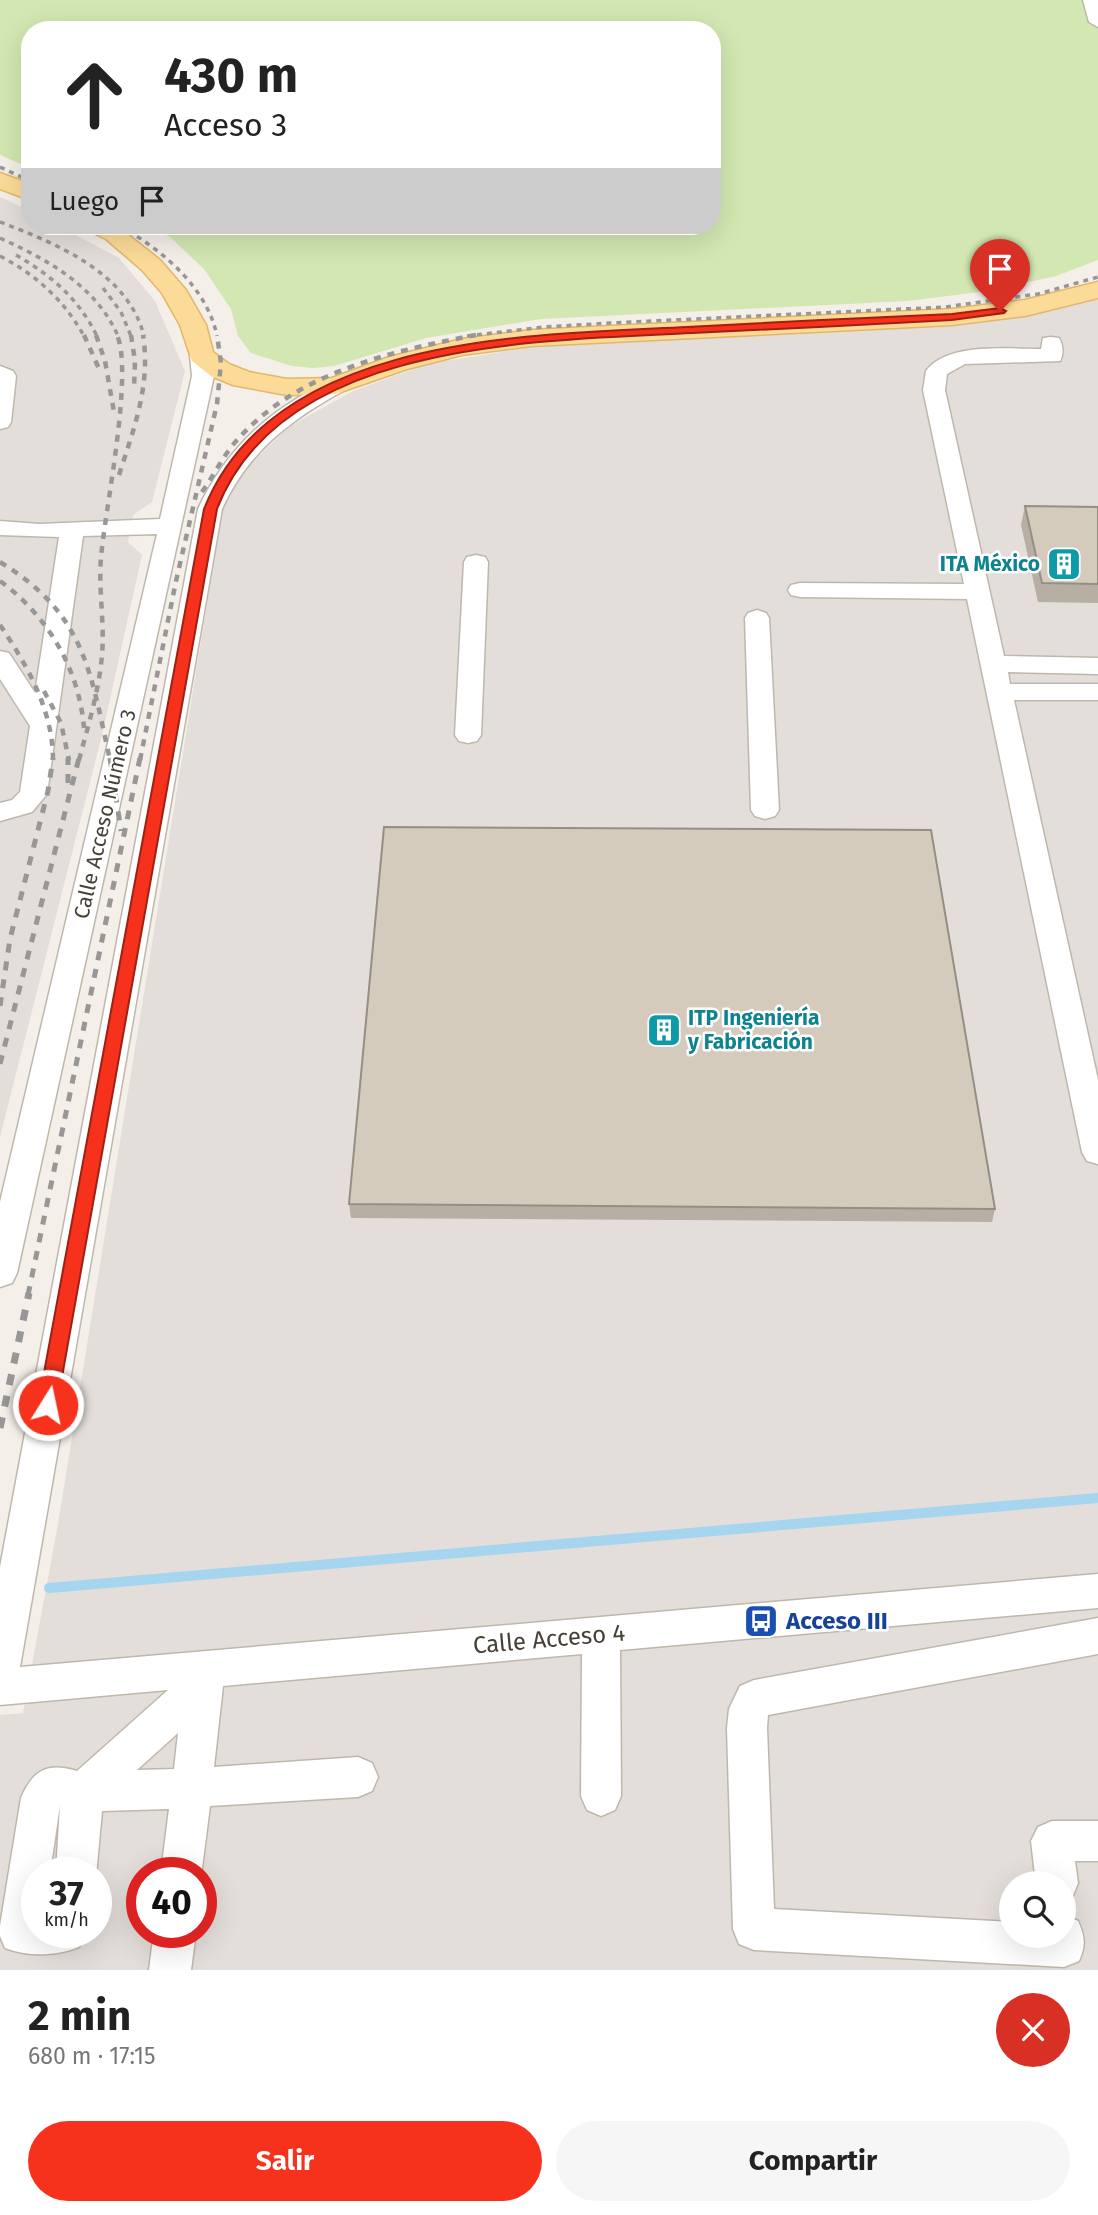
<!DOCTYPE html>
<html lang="es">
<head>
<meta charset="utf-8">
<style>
  :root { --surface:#fff; --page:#f6f6f6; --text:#222; --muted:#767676; --accent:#f6321c }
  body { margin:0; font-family:"Fira Sans",sans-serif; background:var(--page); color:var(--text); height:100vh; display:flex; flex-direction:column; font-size:26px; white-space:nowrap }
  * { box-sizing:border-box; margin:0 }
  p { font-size:23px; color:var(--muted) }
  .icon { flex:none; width:38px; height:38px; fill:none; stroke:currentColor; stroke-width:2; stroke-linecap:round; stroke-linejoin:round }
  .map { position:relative; height:1970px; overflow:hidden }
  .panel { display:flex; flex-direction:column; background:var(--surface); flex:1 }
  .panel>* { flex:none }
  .hud { position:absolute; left:21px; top:21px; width:700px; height:214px; border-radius:28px; box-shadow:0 7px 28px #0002; background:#fff; color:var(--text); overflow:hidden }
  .tools { position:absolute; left:999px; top:1871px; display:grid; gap:14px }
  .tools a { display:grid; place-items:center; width:77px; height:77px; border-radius:50%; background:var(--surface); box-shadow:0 7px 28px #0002; font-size:35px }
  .speed { position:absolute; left:21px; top:1857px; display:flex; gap:14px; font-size:35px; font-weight:700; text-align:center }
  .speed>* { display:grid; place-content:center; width:91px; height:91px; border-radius:50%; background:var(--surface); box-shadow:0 7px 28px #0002; line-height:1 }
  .speed small { font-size:18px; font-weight:400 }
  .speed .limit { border:10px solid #d22; background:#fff; color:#111 }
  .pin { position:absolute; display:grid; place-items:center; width:60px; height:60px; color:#fff; margin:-72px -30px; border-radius:50% 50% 50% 0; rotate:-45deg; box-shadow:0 0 7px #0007 }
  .pin .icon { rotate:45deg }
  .me { position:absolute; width:77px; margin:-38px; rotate:10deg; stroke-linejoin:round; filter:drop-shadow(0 0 5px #0008) }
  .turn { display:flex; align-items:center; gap:24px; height:147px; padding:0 28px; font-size:32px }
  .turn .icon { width:91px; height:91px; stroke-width:2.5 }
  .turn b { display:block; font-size:49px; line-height:60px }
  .then { display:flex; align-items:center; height:66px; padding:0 28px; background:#0003; gap:14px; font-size:26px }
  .round { display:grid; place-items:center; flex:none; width:74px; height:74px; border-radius:37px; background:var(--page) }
  .headline { display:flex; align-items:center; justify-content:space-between; height:119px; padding:0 28px }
  h1 { font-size:42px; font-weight:700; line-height:52px }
  .cta { display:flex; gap:14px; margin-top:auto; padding:14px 28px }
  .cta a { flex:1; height:80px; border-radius:42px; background:var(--accent); color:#fff; font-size:28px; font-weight:700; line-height:80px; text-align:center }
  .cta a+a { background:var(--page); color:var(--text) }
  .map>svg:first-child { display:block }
</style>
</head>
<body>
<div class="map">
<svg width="1098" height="1970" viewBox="0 0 1098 1970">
  <rect width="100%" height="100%" fill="#f4efe8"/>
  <g fill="#e3ded9" fill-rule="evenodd">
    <path d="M 0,197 L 30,211 L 30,226 L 59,226 L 119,258 L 155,301 L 185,371 L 152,502 L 133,515 L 128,542 L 142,555 L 103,731 L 0,1137 Z"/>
    <path d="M 1098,293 L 1098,1970 L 0,1970 L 0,1715 L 23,1713 L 58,1524 L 226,487 L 290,426 L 353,391 L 427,364 L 531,347 L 908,328 L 1031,313 ZM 37,1872 L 96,1872 L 96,1932 L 37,1932 ZM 142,1872 L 201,1872 L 201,1932 L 142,1932 ZM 1012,1883 L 1064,1883 L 1064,1936 L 1012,1936 Z"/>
  </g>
  <path fill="#d2e7b1" d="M 0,0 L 1098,0 L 1098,260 L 1056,276 L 988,291 L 907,301 L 541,319 L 426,338 L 334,366 L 313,368 L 292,366 L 251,353 L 238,336 L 231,309 L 204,269 L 170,237 L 148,226 L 712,226 L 712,30 L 30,30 L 30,168 L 0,155 Z"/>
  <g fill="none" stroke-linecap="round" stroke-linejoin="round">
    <path stroke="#a5d5ef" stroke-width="10" d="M 49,1588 L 1098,1498"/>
    <g stroke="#bfb7ab" stroke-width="3">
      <g id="minor">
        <path d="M 1083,0 L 1098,0 L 1098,27 L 1089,22 Z"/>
        <path d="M 1051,337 L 1059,338 C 1063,345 1064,354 1060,361 L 965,364 L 947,374 L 945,390 L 1004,656 L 1098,658 L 1098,674 L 1008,672 L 1010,684 L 1098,684 L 1098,700 L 1014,700 L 1098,1080 L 1098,1164 L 1087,1161 L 1082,1152 L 967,599 L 800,597 L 791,595 L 788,590 L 791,585 L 800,583 L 964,584 L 923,390 L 926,371 C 947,342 1009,349 1041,349 L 1043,338 Z"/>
        <path d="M 201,349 L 209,350 L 212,355 L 214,376 L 17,1273 L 12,1283 L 0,1287 L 0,1202 L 157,534 L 83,536 L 47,794 L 32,812 L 0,821 L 0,803 L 12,800 L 20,792 L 30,726 L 0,679 L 0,651 L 9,653 L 35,693 L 59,537 L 0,535 L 0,521 L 39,524 L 160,519 L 192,376 L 190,355 L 193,350 Z"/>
        <path d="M 0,366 L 13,371 L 16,376 L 11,422 L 8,427 L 0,429 Z"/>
        <path d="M 335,379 L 343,381 L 346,386 L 343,391 C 290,420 247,453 222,509 L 20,1667 L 1098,1574 L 1098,1608 L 620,1650 L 621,1796 L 615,1810 L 601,1816 L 587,1810 L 581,1796 L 582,1654 L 223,1686 L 214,1767 L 358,1757 L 372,1763 L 378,1777 L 372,1791 L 358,1797 L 210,1806 L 201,1876 L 201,1872 L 161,1872 L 169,1809 L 102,1811 L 96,1876 L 96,1872 L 56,1872 L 60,1805 L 50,1872 L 37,1872 L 37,1932 L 85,1932 L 79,1947 C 56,1956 28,1957 5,1948 L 0,1936 L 0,1926 L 21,1798 C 33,1770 47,1762 77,1771 L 168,1690 L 0,1705 L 0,1567 L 198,509 C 220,462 252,426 296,399 C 308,392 321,383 335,379 ZM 178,1733 L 174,1769 L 137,1770 Z"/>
        <path d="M 476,555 L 485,557 L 488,562 L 481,735 L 477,741 L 468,743 L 459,741 L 455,735 L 464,562 L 467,557 Z"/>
        <path d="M 757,610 L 766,613 L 769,618 L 779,810 L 775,816 L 765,819 L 755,816 L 751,810 L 745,618 L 748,613 Z"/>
        <path d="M 1098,1618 L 1098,1654 L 768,1715 L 767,1728 L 774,1909 L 1012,1922 L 1012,1936 L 1064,1936 L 1064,1915 L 1078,1921 C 1085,1937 1086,1945 1079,1961 L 1064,1967 L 754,1950 L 739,1944 L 733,1929 L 727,1728 L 729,1709 L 740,1686 L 754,1680 Z"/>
        <path d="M 1052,1821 L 1098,1821 L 1098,1861 L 1075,1861 L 1078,1883 L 1072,1898 L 1064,1901 L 1064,1883 L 1036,1883 L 1031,1841 L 1038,1827 Z"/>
        <path d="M 154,1932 L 196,1932 L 191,1970 L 149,1970 Z"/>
      </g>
    </g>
    <g stroke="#e2b768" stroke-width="3">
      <g id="major">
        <path d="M 0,173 L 30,184 L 30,200 L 0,189 Z"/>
        <path d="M 86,226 L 117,226 L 160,260 L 186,290 L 206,325 L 213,352 L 229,364 L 249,372 L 287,379 L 332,378 L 389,357 L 462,339 L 531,330 L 952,309 L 1025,300 L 1098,282 L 1098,298 L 1025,316 L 952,325 L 531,346 L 462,355 L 407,369 L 335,394 L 287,395 L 233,385 L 211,376 L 192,361 L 180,325 L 162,293 L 142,270 L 106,239 L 89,231 Z"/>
      </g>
    </g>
    <use href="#minor" fill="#fff" fill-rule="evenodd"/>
    <use href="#major" fill="#fcdb98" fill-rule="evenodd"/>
    <g stroke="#979797" stroke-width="3.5" stroke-dasharray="5 5" stroke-linecap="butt">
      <path d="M 0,167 L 30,181"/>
      <path d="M 0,222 C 55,243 128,272 144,336"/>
      <path d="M 120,226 C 162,250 207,287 217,336"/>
      <path d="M 0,238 C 48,260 96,286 118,336"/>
      <path d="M 16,255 C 52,276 78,298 97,336"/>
      <path d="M 0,256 C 36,275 64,300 84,336"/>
      <path d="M 103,288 L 121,312 L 131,336"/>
      <path d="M 467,336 L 544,327 L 611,323 L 945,307 L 1038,294 L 1098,277"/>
    </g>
    <g stroke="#979797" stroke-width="4.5" stroke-dasharray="7 7" stroke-linecap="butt">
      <path d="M 84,335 L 100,371"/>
      <path d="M 96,335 L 105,361 L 114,412"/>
      <path d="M 131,335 L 135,361 L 134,390"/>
      <path d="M 119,475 C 134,428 151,385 143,335"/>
      <path d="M 202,492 C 214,475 224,454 238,439 C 298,372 392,351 476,335"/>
      <path d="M 0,562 C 85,614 90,670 110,760"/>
      <path d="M 0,581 C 48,616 79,669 84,728"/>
      <path d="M 0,625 C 27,665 53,710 53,760"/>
      <path d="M 44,691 L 61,723 L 69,760"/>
      <path d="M 79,760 C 88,726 99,691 102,655 C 105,620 97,583 102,548 C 107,501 133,372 117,335"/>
      <path d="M 140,760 L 176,581 L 217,404 L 221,363 L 217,335"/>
    </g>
    <g stroke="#979797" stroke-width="5" stroke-dasharray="9 9" stroke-linecap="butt">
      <path d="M 110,758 L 121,831"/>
      <path d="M 68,783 L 68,758"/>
      <path d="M 0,1006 L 10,939 L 48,791 L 53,758"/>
      <path d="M 0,1064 L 79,758"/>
      <path d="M 28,1295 L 140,758"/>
    </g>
    <path stroke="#979797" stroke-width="7" stroke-dasharray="11 11" stroke-linecap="butt" d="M 0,1428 L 29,1293"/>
  </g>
  <g fill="#b7afa3">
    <path d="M 1025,506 L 1098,507 L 1098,603 L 1038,602 L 1021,525 Z"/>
    <path d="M 349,1204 L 995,1209 L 992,1222 L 351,1218 Z"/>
  </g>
  <g fill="#d5cbbd" stroke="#958e84" stroke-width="2">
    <path d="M 1025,506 L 1098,507 L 1098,584 L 1042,583 Z"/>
    <path d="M 384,827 L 931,830 L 995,1209 L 349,1204 Z"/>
  </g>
  <path fill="#f6321c" stroke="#a02012" stroke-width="2" d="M 1000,308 L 1006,311 L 1004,313 L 952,320 C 865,325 779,329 692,333 C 542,341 282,339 217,509 L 57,1405 L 54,1410 L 48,1413 L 41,1410 L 38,1405 L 204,509 C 273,334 531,335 687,327 C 775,322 864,318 952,314 Z"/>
  <defs>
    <g id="building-square" transform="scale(1.75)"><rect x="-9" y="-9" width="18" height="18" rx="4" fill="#0f9aa8" stroke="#fff"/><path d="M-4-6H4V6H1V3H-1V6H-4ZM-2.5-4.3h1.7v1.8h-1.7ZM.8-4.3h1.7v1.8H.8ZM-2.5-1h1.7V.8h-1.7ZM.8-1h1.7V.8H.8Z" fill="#fff"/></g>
    <g id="bus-square" transform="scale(1.75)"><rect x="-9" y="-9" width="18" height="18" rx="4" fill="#1a4fb4" stroke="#fff"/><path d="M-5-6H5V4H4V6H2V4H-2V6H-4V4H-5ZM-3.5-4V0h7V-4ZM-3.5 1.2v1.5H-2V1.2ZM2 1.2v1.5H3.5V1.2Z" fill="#fff"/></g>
  </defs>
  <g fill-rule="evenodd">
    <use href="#building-square" x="1064" y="564"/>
    <use href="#building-square" x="664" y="1030"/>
    <use href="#bus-square" x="761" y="1621"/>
  </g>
  <g text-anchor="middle" stroke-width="5" stroke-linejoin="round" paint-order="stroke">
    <g font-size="21" font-weight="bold" fill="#0d838f" stroke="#fff" text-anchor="end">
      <text x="1040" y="571">ITA México</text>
      <text x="688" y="1025" text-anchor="start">ITP Ingeniería<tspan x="688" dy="24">y Fabricación</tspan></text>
    </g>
    <g font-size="21" fill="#474037" stroke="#fff">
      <text transform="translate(105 814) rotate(-77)" y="7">Calle Acceso Número 3</text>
    </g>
    <g font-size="24" font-weight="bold" fill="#164399" stroke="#fff" text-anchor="start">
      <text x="786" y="1629">Acceso III</text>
    </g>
    <g font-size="24" fill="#474037" stroke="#fff">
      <text transform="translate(549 1639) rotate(-5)" y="8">Calle Acceso 4</text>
    </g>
  </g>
</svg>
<div class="tools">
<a><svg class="icon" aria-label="search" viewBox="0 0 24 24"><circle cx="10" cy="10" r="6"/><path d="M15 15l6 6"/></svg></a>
</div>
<div class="speed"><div>37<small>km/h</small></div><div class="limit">40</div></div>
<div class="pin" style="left:1000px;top:311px;background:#d93025"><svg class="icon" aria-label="arrive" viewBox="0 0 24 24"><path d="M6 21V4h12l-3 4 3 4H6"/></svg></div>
<svg class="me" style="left:48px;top:1405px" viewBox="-20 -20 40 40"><circle r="17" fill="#f6321c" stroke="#fff" stroke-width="3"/><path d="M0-11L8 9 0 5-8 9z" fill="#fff"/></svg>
<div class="hud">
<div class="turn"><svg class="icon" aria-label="ahead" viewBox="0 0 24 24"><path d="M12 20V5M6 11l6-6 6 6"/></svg><div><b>430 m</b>Acceso 3</div></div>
<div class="then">Luego<svg class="icon" aria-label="arrive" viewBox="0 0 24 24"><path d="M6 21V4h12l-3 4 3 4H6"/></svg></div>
</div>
</div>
<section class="panel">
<div class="headline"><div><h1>2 min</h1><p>680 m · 17:15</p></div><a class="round" style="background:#d93025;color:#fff"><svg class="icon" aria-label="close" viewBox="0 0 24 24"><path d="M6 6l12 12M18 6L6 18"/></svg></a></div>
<div class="cta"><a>Salir</a><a>Compartir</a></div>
</section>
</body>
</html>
